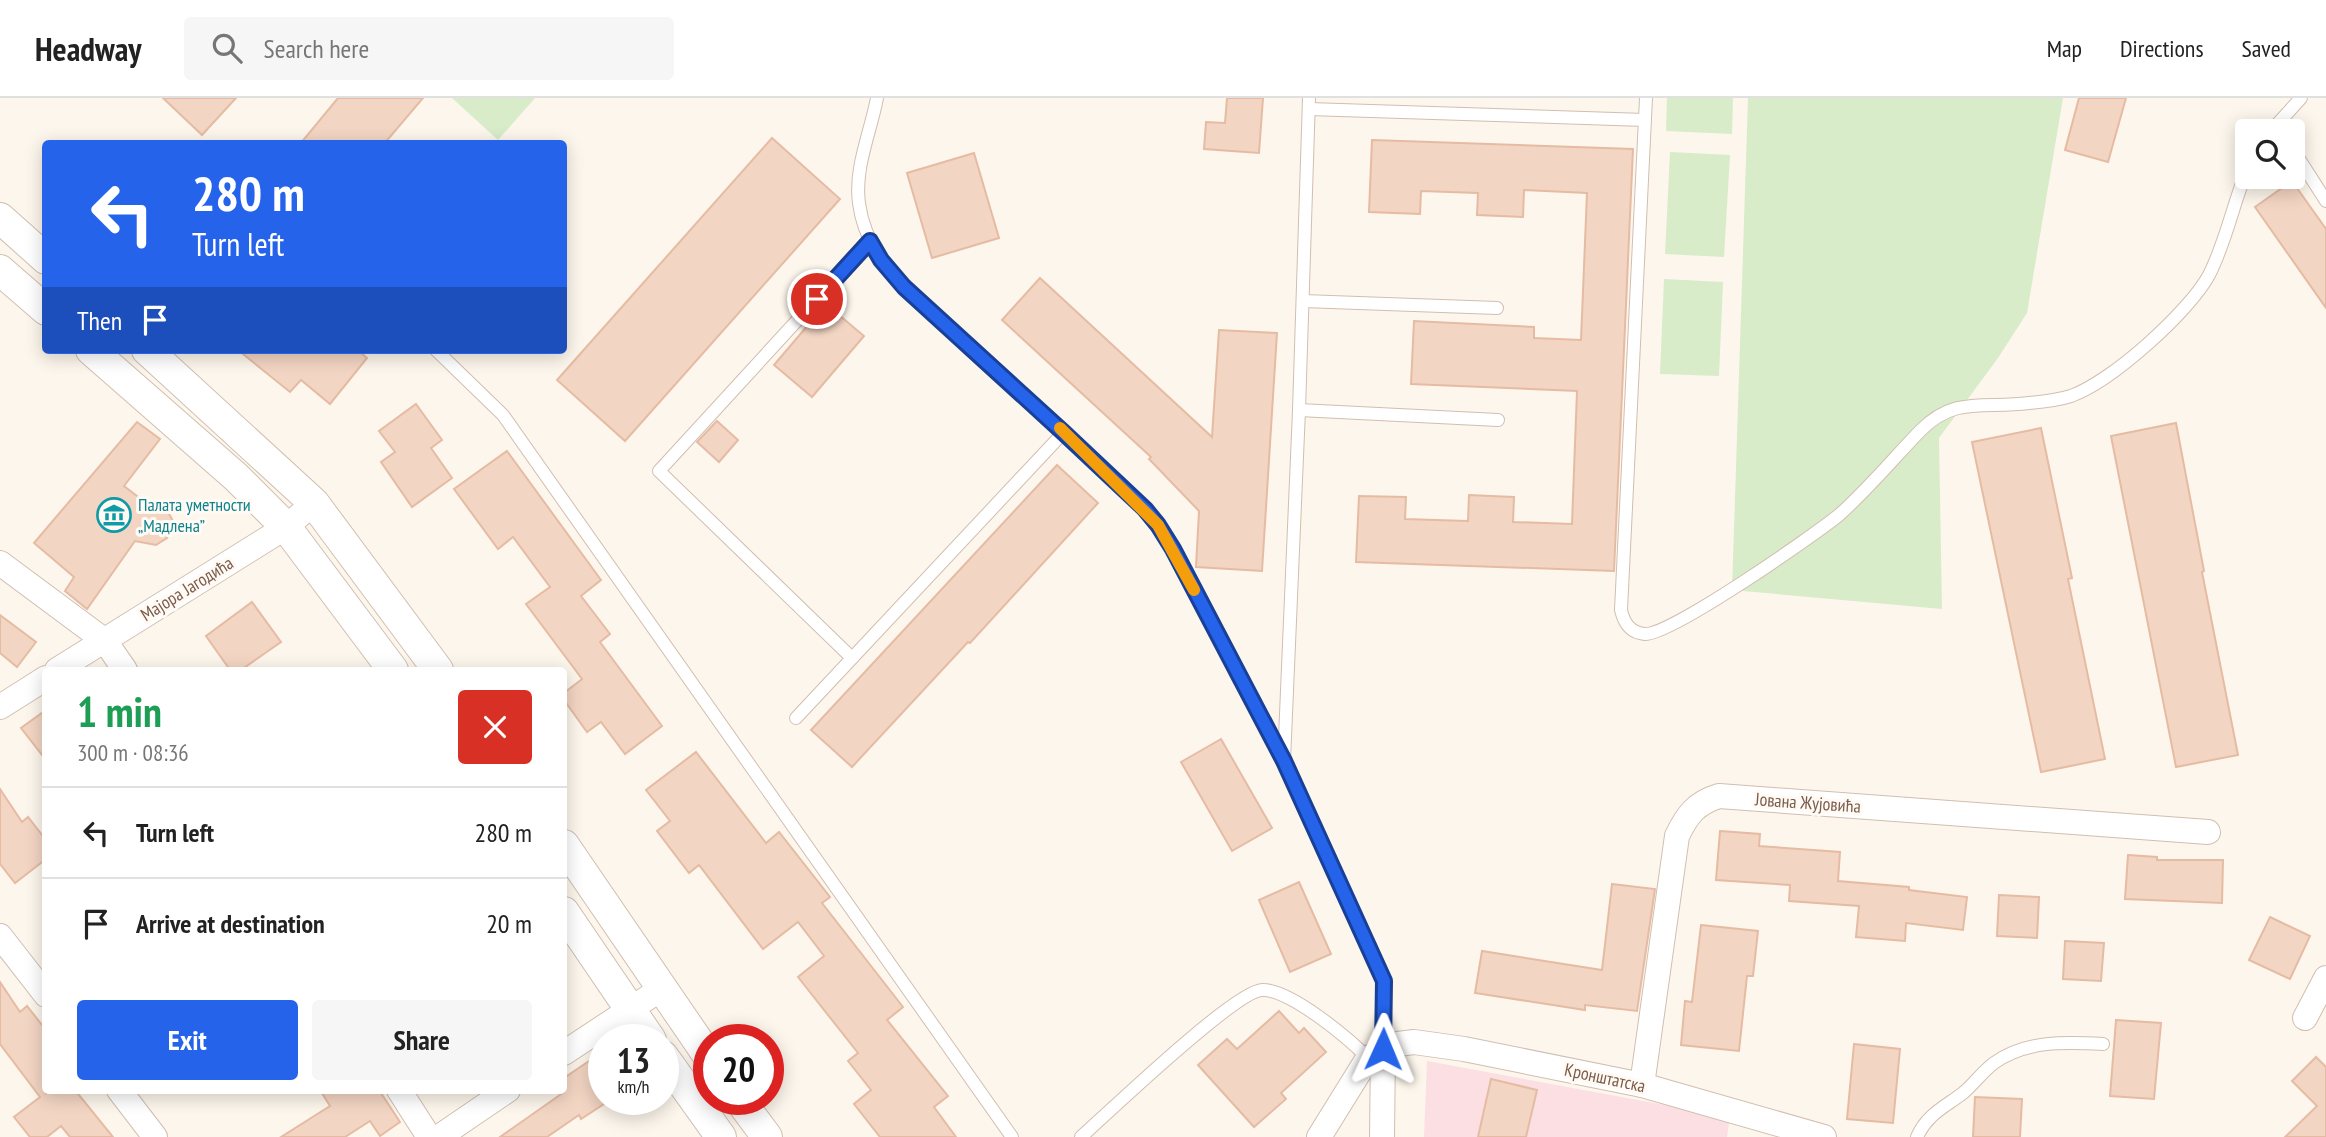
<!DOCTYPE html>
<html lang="en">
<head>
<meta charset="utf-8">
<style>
  :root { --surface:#fff; --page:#f6f6f6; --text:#222; --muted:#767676; --line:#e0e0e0; --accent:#2563eb }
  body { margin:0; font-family:"PT Sans Narrow",sans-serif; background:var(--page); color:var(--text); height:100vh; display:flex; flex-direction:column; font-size:26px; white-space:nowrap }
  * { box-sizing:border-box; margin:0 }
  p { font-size:23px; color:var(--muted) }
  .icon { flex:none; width:38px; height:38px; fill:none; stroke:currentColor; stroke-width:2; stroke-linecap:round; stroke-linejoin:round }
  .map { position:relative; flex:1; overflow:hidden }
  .drawer { position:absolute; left:42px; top:569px; width:525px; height:427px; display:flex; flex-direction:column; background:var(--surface); border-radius:7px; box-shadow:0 4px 18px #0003 }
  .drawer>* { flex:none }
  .hud { position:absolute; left:42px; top:42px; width:525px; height:214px; border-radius:7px; box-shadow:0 4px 18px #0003; background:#2563eb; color:#fff; overflow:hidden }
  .fabs { position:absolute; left:2235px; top:21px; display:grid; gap:14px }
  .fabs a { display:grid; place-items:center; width:70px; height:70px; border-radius:7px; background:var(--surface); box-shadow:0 4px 18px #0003; font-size:35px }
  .speed { position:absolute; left:588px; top:926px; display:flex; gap:14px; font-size:35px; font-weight:700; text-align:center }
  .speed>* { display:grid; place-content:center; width:91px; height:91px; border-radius:50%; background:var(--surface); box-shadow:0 4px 18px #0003; line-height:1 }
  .speed small { font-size:18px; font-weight:400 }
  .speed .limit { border:10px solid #d22; background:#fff; color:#111 }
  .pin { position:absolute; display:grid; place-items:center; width:60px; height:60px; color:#fff; margin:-30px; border:4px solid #fff; border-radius:50%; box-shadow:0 2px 7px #0007 }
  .me { position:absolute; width:77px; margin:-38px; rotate:1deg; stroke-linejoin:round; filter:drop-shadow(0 0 5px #0008) }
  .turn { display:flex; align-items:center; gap:24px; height:147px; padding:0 35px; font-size:32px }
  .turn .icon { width:91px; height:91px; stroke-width:2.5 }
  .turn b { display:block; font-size:49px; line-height:60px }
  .then { display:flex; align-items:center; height:66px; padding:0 35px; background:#0003; gap:14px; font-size:26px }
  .round { display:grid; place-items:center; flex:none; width:74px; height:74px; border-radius:7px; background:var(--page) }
  .overview { display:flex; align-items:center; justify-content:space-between; height:119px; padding:0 35px }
  h1 { font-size:42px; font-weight:600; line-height:52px; color:#1e9e55 }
  .action { display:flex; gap:14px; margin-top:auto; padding:14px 35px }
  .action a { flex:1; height:80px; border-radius:7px; background:var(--accent); color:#fff; font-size:28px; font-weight:600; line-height:80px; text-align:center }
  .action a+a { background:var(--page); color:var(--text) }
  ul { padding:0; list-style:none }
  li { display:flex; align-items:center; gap:21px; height:91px; padding:0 35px; border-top:2px solid var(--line) }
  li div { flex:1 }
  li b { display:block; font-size:26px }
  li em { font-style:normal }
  header { display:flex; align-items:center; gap:42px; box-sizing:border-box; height:98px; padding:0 35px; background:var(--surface); border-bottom:2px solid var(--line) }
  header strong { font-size:33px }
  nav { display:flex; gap:38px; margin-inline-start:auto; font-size:24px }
  .search { width:490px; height:63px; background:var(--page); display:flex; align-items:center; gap:18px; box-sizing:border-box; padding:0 24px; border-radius:7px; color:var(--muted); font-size:26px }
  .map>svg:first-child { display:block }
</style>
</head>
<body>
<header>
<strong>Headway</strong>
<div class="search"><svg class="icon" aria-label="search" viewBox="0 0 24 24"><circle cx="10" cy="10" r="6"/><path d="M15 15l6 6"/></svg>Search here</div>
<nav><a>Map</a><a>Directions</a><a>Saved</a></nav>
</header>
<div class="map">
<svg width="2326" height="1039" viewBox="0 0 2326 1039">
  <rect width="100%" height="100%" fill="#fdf6ec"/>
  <path fill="#fbdfe3" d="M 1427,963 L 1730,1019 L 1727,1039 L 1424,1039 Z"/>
  <g fill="#d8ecc9">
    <path d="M 452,0 L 535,0 L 498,42 Z"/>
    <path d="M 1667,0 L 1733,0 L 1732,36 L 1666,33 Z"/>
    <path d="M 1748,0 L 2063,0 L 2027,215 L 1998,260 L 1939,340 L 1942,511 L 1732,492 Z"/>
    <path d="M 1670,54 L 1730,57 L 1724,159 L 1665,156 Z"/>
    <path d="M 1664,181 L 1723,184 L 1719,278 L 1660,276 Z"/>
  </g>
  <g fill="#f3d5c3" stroke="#e6bba3" stroke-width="2">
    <path d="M 163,0 L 236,0 L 202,37 Z"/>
    <path d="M 338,0 L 423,0 L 384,46 L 300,46 Z"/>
    <path d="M 1227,0 L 1263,0 L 1259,55 L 1204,51 L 1206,24 L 1225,25 Z"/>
    <path d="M 2079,0 L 2126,0 L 2108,64 L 2065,52 Z"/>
    <path d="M 772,40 L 840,101 L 625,343 L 557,282 Z"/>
    <path d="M 1372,42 L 1633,51 L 1614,473 L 1356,464 L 1359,398 L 1406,399 L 1405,421 L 1468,423 L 1469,397 L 1514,399 L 1513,424 L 1572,426 L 1577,293 L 1411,286 L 1414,223 L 1534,229 L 1534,240 L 1581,242 L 1587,95 L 1524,92 L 1523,119 L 1477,117 L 1478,95 L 1421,93 L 1420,116 L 1369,114 Z"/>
    <path d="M 974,55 L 999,140 L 932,160 L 907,75 Z"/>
    <path d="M 2292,83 L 2326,131 L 2326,210 L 2255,109 Z"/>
    <path d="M 1040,180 L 1212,339 L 1219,232 L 1277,235 L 1262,473 L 1196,469 L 1199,413 L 1149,361 L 1151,359 L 1002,222 Z"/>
    <path d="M 826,206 L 864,238 L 812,299 L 774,267 Z"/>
    <path d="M 238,252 L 358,252 L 367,260 L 330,306 L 301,282 L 290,294 Z"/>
    <path d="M 416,306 L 442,342 L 431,350 L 452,380 L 412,409 L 381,364 L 395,354 L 379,333 Z"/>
    <path d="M 717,323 L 738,342 L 719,364 L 697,344 Z"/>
    <path d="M 137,324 L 160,341 L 124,388 L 146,405 L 159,405 L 165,409 L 172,421 L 171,434 L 167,440 L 156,447 L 135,443 L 87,511 L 65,493 L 74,479 L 34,445 Z"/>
    <path d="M 2176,325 L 2204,473 L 2202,474 L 2238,657 L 2176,669 L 2111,338 Z"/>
    <path d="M 2041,330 L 2072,480 L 2068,481 L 2105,661 L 2041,674 L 1972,344 Z"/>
    <path d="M 507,353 L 601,482 L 581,498 L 610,536 L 600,544 L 662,628 L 625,656 L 601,624 L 587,634 L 564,602 L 564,595 L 582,581 L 526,506 L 550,489 L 513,439 L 498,451 L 454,391 Z"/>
    <path d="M 1057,367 L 1098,405 L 970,545 L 968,544 L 852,669 L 811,632 Z"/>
    <path d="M 252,504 L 281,544 L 241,572 L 230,572 L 206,538 Z"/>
    <path d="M 0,517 L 36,544 L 17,569 L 0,555 Z"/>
    <path d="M 46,612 L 46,662 L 21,630 Z"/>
    <path d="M 1221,641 L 1272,730 L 1232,753 L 1181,664 Z"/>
    <path d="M 696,654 L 766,745 L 779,734 L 830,799 L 822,805 L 903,909 L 887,922 L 948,998 L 934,1009 L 956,1039 L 880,1039 L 854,1006 L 871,992 L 848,963 L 858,955 L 798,879 L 824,858 L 798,824 L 763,851 L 699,767 L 689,775 L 657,733 L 670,723 L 646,692 Z"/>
    <path d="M 0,691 L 22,724 L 28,719 L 46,742 L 46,761 L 15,785 L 0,766 Z"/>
    <path d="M 1720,733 L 1760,736 L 1759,748 L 1840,754 L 1838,783 L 1909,789 L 1909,792 L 1967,799 L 1963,832 L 1906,825 L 1905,843 L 1856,839 L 1859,808 L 1789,803 L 1790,787 L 1716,782 Z"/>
    <path d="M 2128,757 L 2157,759 L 2157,762 L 2223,762 L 2222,805 L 2125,801 Z"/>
    <path d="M 1299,784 L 1331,856 L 1290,874 L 1259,802 Z"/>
    <path d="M 1612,786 L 1655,791 L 1637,913 L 1585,907 L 1585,912 L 1475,895 L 1482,853 L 1602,872 Z"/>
    <path d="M 1999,797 L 2039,799 L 2037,840 L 1997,838 Z"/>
    <path d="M 2270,819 L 2310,838 L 2290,881 L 2249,862 Z"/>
    <path d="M 1701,827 L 1758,833 L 1753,878 L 1747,878 L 1739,953 L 1681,947 L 1685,903 L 1692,904 Z"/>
    <path d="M 2065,843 L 2104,845 L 2101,883 L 2063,881 Z"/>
    <path d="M 0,884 L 20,914 L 27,908 L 46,932 L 46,995 L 49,992 L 75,992 L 113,1039 L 70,1039 L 61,1028 L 47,1039 L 30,1039 L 14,1019 L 40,999 L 0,946 Z"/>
    <path d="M 1279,913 L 1299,935 L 1304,930 L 1326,954 L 1281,995 L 1286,1001 L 1254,1029 L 1198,967 L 1227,941 L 1237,951 Z"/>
    <path d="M 2116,922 L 2161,925 L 2154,1001 L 2110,998 Z"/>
    <path d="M 1854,946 L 1900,951 L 1893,1025 L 1847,1021 Z"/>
    <path d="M 604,953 L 604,1006 L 581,1021 L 579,1017 L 547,1039 L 500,1039 L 564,994 L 564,980 Z"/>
    <path d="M 2316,959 L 2326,969 L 2326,1039 L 2285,1039 L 2317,1008 L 2292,983 Z"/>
    <path d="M 1491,981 L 1537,992 L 1526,1039 L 1478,1039 Z"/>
    <path d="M 320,992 L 379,992 L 400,1024 L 380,1038 L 370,1023 L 345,1039 L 281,1039 L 330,1008 Z"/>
    <path d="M 1975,999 L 2022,1001 L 2020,1039 L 1973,1039 Z"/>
  </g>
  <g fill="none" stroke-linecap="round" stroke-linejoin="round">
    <g stroke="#d1beb0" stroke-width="14">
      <g id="service">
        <path d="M 877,0 C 871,33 854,70 859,105 C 867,170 928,211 974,252 C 1014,289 1055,326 1095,364 C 1124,392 1152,417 1173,451 L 1284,663 L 1384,883 L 1383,951"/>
        <path d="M 1646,0 L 1621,512 C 1624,525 1630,535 1645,536 C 1671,537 1813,438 1839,417 C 1868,391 1893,361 1920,333 C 1955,297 1985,311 2029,305 C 2042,304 2058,302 2071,298 C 2111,284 2189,214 2209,177 C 2226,144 2233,106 2247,72"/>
        <path d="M 1309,11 L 1645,22"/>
        <path d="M 2271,33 L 2301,0"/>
        <path d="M 2292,50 L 2326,103"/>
        <path d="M 1303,203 L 1497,210"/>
        <path d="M 436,252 L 503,317 L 1012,1039"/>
        <path d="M 1299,312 L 1498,322"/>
        <path d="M 852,560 L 659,373 L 870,143"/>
        <path d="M 796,620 L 1064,334"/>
        <path d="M 1284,663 L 1299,312 L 1309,0"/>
        <path d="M 1081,1039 C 1109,1014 1235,893 1262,892 C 1290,891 1348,940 1368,960"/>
        <path d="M 1917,1039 C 1927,1016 1945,1009 1963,995 C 1974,986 1982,974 1994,965 C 2026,942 2066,944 2103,946"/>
      </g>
    </g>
    <g stroke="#d1beb0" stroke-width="26">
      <g id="minor">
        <path d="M 0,465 L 105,543 L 125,572"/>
        <path d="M 57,572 L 286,429 L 314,405"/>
        <path d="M 0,609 L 46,580"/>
        <path d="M 0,838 L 46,897"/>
        <path d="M 2305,920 L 2326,880"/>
        <path d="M 564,955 L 661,891"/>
        <path d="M 1642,987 L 1677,738 C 1687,717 1696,705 1719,698 L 2208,734"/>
        <path d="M 119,992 L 155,1039"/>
        <path d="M 399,992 L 429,1039"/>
        <path d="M 439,1039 L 508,992"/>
        <path d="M 1319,1039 L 1368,960 L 1398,946 L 1414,944 L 1464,951 L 1642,987 L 1824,1039"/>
        <path d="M 1382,1039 L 1383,951"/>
      </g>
    </g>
    <g stroke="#d1beb0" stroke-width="32">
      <g id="tertiary">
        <path d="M 0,120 L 46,161"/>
        <path d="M 0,172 L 46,212"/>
        <path d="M 91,252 L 236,379 L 286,429 L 393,572"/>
        <path d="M 147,252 L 314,405 L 438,572"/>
        <path d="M 564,747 L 709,959"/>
        <path d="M 564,814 L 651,942"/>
        <path d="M 663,958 L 721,1039"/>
        <path d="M 739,1001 L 767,1039"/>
      </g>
    </g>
    <use href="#service" stroke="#fff" stroke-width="12"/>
    <use href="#minor" stroke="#fff" stroke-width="24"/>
    <use href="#tertiary" stroke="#fff" stroke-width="30"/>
  </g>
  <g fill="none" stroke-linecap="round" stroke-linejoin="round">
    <g stroke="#184099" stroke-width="18">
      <path id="route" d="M 817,201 L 870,143 L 881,162 L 904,189 L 1063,334 L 1145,411 L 1158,427 L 1173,451 L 1284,663 L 1384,883 L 1383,951"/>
    </g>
    <use href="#route" stroke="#2563eb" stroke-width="12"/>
    <path stroke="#f59e0b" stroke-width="12" d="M 1060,330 L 1158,427 L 1194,492"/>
  </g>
  <defs>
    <g id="museum-ring" transform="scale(1.75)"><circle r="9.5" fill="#fffaf3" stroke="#0f9aa8" stroke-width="1.5"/><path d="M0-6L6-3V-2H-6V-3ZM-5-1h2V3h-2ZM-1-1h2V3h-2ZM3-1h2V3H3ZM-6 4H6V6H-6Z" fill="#0f9aa8"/></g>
  </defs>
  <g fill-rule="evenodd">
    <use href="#museum-ring" x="114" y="417"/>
  </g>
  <g text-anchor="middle" stroke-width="6" stroke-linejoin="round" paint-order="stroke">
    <g font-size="18" fill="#0d838f" stroke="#fffaf3" text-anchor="start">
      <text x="138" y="413">Палата уметности<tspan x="138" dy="21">„Мадлена”</tspan></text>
    </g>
    <g font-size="18" fill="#7a5c4d" stroke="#fffaf3">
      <text transform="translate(187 491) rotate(-32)" y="6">Мајора Јагодића</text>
      <text transform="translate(1808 705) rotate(4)" y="6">Јована Жујовића</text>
      <text transform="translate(1605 980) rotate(12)" y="6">Кронштатска</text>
    </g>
  </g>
</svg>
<div class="fabs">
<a><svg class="icon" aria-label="search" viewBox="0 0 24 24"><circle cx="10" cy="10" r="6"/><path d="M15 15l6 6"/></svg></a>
</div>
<div class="speed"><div>13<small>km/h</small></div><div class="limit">20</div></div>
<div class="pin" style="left:817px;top:201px;background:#d93025"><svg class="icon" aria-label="arrive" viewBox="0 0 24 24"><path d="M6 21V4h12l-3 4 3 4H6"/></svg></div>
<svg class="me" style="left:1383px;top:951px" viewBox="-20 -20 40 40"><path d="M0-17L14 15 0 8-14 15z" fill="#2563eb" stroke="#fff" stroke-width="4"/></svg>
<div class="hud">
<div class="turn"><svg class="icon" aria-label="left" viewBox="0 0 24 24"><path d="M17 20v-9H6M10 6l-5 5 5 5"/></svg><div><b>280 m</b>Turn left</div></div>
<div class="then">Then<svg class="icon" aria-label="arrive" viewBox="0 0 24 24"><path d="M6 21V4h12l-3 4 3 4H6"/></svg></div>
</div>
<section class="drawer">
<div class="overview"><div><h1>1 min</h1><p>300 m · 08:36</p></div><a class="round" style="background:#d93025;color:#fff"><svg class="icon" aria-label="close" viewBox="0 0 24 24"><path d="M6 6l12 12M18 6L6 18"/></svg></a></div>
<ul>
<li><svg class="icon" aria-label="left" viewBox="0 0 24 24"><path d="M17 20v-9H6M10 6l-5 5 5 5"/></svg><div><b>Turn left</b></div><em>280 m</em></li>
<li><svg class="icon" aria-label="arrive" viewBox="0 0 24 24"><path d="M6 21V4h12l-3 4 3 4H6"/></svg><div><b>Arrive at destination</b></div><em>20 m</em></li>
</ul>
<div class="action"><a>Exit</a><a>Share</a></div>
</section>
</div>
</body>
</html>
